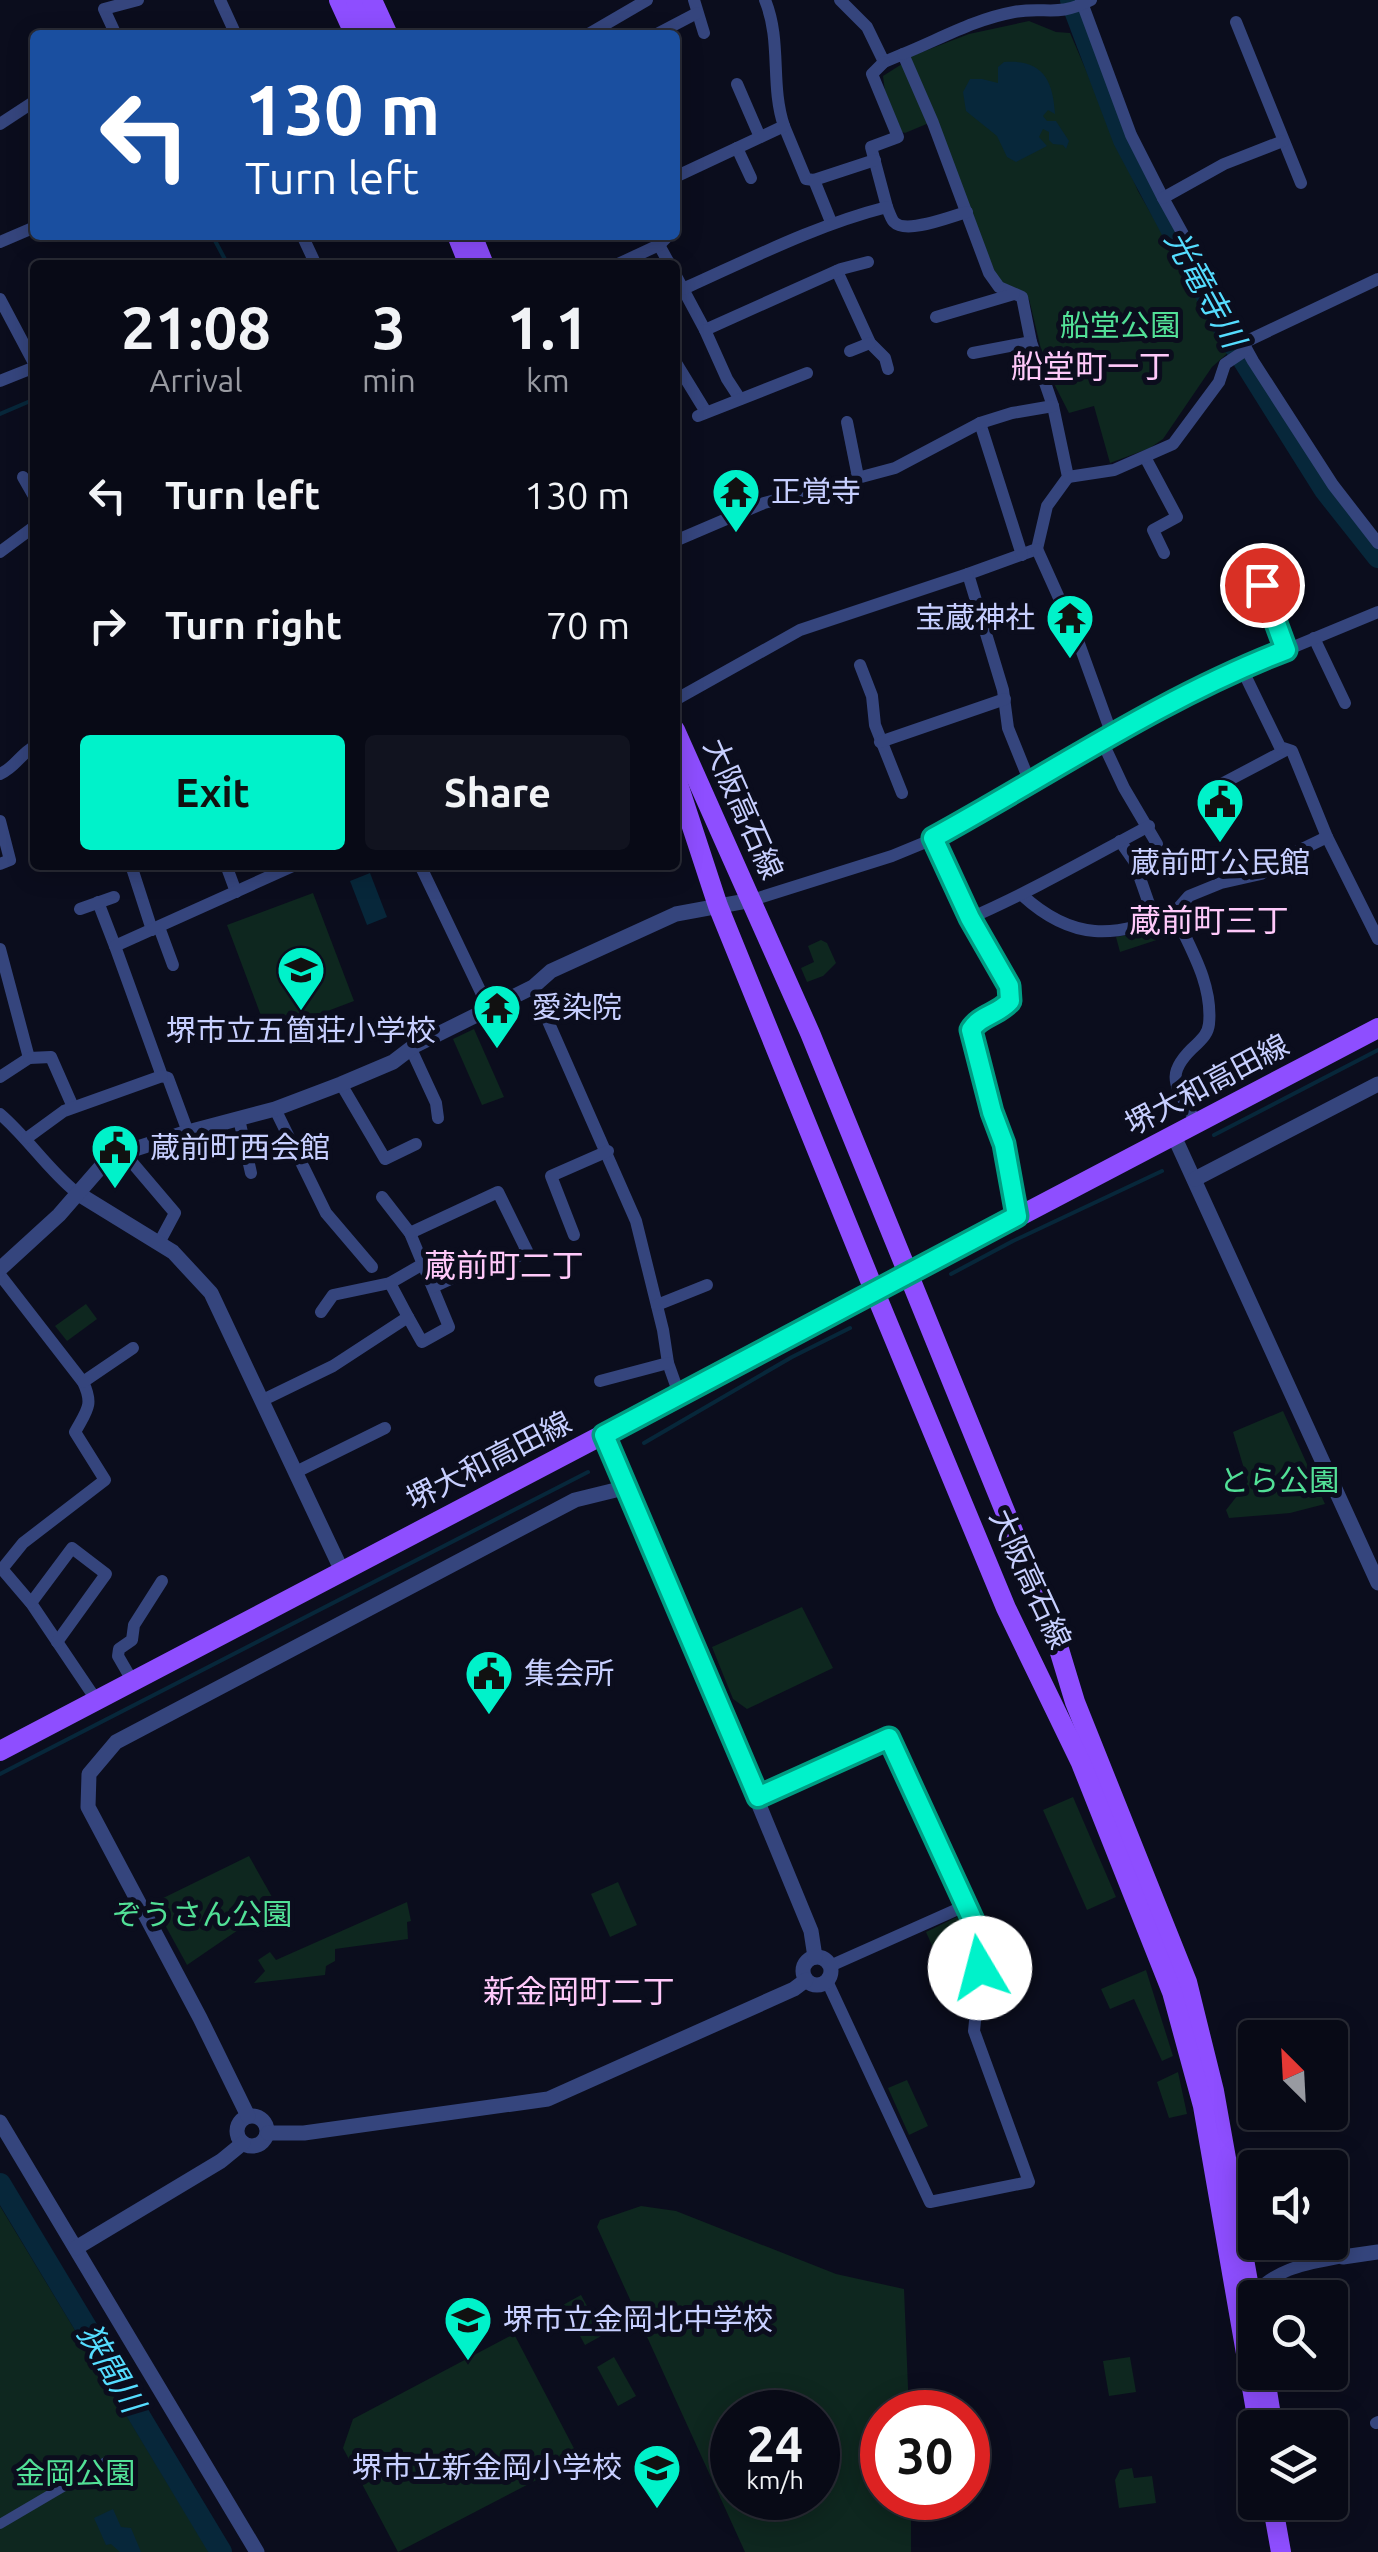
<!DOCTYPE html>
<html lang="en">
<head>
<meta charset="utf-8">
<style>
  :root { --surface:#080a16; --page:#11131f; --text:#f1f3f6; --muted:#989aa1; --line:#292b35; --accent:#00f2ca }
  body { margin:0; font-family:Ubuntu,"Noto Sans JP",sans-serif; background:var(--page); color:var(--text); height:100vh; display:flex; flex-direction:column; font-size:38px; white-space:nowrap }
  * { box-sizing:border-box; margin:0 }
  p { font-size:32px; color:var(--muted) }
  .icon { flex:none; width:55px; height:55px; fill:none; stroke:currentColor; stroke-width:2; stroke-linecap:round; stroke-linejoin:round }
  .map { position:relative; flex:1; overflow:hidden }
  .panel { position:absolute; left:30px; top:260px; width:650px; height:610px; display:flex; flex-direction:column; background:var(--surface); border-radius:10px; box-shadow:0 5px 25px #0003,0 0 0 2px var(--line) }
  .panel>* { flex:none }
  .hud { position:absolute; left:30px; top:30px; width:650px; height:210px; border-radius:10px; box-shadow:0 5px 25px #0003,0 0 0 2px var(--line); background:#1a4fa0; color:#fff; overflow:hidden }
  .needle { width:65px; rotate:336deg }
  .tools { position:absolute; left:1238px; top:2020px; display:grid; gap:20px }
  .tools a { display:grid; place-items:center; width:110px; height:110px; border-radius:10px; background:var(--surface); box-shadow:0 5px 25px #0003,0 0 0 2px var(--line); font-size:50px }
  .speed { position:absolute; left:710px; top:2390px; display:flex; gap:20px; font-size:50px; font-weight:700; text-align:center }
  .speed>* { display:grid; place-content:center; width:130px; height:130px; border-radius:50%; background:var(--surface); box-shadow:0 5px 25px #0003,0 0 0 2px var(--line); line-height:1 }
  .speed small { font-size:25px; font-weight:400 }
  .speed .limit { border:15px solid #d22; background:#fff; color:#111 }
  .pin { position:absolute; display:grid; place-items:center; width:85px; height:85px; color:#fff; margin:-42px; border:5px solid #fff; border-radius:50%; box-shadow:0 2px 10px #0007 }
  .me { position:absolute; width:110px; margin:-55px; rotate:352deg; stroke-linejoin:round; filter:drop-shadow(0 0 8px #0008) }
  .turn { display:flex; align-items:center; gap:35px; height:210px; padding:0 50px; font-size:45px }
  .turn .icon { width:130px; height:130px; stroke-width:2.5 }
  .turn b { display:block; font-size:70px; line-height:85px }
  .eta { display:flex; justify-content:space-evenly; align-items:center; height:170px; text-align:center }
  .eta b { font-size:60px; font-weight:700; line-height:70px }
  .action { display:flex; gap:20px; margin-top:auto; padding:20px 50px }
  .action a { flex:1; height:115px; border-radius:10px; background:var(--accent); color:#111; font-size:40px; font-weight:700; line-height:115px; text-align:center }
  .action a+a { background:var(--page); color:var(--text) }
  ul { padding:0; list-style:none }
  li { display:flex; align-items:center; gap:30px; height:130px; padding:0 50px }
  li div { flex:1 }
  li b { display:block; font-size:38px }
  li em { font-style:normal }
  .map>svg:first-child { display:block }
</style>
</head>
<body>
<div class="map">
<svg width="1378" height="2552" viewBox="0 0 1378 2552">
  <rect width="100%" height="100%" fill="#0b0d1d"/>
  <g fill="#0e271f" fill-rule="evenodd">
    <path d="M 1029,21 L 1056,32 L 1070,33 L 1138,191 L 1230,351 L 1212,367 L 1163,439 L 1150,448 L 1110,463 L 1094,406 L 1069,413 L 1045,366 L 1029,299 L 1003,284 L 996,275 L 909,57 L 969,34 Z"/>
    <path d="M 902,64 L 929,123 L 905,133 L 902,132 L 885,92 L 883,76 Z"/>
    <path d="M 313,893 L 354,1001 L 280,1029 L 263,1021 L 227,925 Z"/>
    <path d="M 1173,921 L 1178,933 L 1120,952 L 1116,937 L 1144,932 Z"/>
    <path d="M 821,940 L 827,943 L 836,963 L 823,976 L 807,982 L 801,968 L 814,962 L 808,946 Z"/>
    <path d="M 474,1029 L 504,1097 L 482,1105 L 453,1039 Z"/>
    <path d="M 86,1304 L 97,1319 L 67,1341 L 55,1326 Z"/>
    <path d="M 1283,1411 L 1325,1504 L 1290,1513 L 1229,1518 L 1226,1510 L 1248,1482 L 1233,1432 Z"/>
    <path d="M 802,1607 L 833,1668 L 747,1709 L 733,1699 L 712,1647 Z"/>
    <path d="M 1073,1797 L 1116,1897 L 1087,1910 L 1043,1810 Z"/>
    <path d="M 249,1856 L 276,1904 L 187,1965 L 153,1903 Z"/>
    <path d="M 618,1882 L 637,1925 L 610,1937 L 591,1894 Z"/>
    <path d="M 407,1902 L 411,1921 L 407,1922 L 408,1939 L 335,1949 L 335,1961 L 326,1966 L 325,1975 L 254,1983 L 265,1971 L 258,1960 L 270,1952 L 276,1960 Z"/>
    <path d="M 957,1917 L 962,1918 L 973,1941 L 969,1984 L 962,1983 L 946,1946 L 934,1950 L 926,1932 Z"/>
    <path d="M 1146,1970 L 1173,2056 L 1162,2061 L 1134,1999 L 1110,2009 L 1101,1989 Z"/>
    <path d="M 1178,2072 L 1187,2114 L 1169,2118 L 1157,2082 Z"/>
    <path d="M 907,2080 L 928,2126 L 909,2135 L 888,2088 Z"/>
    <path d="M 0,2206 L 209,2552 L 0,2552 Z"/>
    <path d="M 641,2206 L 676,2211 L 836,2274 L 904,2289 L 909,2412 L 882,2412 L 882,2498 L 911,2498 L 911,2552 L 745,2552 L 597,2227 L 600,2220 ZM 818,2412 L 818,2498 L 732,2498 L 732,2412 Z"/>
    <path d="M 581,2295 L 603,2335 L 585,2345 L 563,2305 Z"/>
    <path d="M 514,2334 L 579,2458 L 398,2552 L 343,2448 L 353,2419 Z"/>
    <path d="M 614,2357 L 636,2396 L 618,2406 L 597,2367 Z"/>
    <path d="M 1130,2357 L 1136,2392 L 1109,2396 L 1103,2361 Z"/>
    <path d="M 1132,2468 L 1134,2478 L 1152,2476 L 1156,2503 L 1119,2508 L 1115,2480 L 1120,2470 Z"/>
  </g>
  <g fill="#07273a">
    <path d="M 1004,62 C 1043,59 1053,80 1055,114 L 1048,110 L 1043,116 L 1047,121 L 1056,121 L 1069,141 L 1066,149 L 1063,145 L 1053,144 L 1049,140 L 1049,132 L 1043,129 L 1039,137 L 1047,146 L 1016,162 L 1007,157 L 997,136 L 966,111 L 963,92 L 970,79 L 982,79 L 998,83 L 998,67 Z"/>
    <path d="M 370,873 L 387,917 L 367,925 L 350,881 Z"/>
    <path d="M 113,2509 L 121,2527 L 131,2528 L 141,2552 L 120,2552 L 111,2544 L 106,2545 L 94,2518 Z"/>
  </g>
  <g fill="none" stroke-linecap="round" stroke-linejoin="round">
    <g stroke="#07273a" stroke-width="4">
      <path d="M 212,235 L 228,265"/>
      <path d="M 0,414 L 35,399"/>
      <path d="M 1214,1135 L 1378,1050"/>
      <path d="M 951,1274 L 1013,1241 L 1162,1171"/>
      <path d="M 644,1443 L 792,1357 L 850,1328"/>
      <path d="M 0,1774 L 588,1472"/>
    </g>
    <g stroke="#07273a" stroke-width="22">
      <path d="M 1071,0 L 1124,140 L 1226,332 L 1325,490 L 1378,557"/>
      <path d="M 0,2184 L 221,2552"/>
    </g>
    <path stroke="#35457d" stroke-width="10" d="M 0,2524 L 109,2460"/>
    <g stroke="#35457d" stroke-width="12">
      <path d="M 220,0 L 236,35"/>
      <path d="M 694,0 L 704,33"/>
      <path d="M 840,0 L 867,27 L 884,62 L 903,54 L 933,123 L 989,273 L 999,287 L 1022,297 L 1031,342 L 1053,406 L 1068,477 L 1047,506 L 1037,549 L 968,574 L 1003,690 L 1008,728 L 1031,785"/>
      <path d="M 1081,0 L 1131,135 L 1163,198 L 1253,361 L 1333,485 L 1378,543"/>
      <path d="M 1236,22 L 1301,183"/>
      <path d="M 116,35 L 104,9 L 138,0"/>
      <path d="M 587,35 L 647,0"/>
      <path d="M 655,35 L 697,13"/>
      <path d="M 903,54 C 940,39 975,19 1014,12 C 1047,6 1056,18 1091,0"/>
      <path d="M 884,62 L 872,74 L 898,137 L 871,147 L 887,207"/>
      <path d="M 737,84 L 760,137"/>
      <path d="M 0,124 L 35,101"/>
      <path d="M 784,126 L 806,179 L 814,180 L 875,160"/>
      <path d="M 737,148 L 751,178"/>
      <path d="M 675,177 L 784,126 C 770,85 782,41 765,0"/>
      <path d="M 814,180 L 831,222"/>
      <path d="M 1163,198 L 1224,164 L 1283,141"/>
      <path d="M 302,235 L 316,265"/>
      <path d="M 0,242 L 35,227"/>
      <path d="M 659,245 L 670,265"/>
      <path d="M 616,265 L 659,245 L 666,238 L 665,235"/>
      <path d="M 837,271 L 870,343 L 885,358 L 888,369"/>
      <path d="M 675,274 L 705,330 L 841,269 L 868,262"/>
      <path d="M 683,289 C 750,259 816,225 887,207 C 888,210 892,220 894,222 C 906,235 952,216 967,212"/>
      <path d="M 0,299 L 35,365"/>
      <path d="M 936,317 L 1014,294"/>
      <path d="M 705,330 L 727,379 L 740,399"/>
      <path d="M 1243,343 L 1378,279"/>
      <path d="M 850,351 L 870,343"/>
      <path d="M 973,353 L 1031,342"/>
      <path d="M 676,363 L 706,412"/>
      <path d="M 0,381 L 35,367"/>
      <path d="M 698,416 L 807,373"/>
      <path d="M 847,422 L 858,477"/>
      <path d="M 980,423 L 1022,555"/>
      <path d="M 1145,457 L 1177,517 L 1153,530 L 1164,553"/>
      <path d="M 23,477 L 35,498"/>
      <path d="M 1068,477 L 1114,470 L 1173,444 L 1219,382 L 1225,364 L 1246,350"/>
      <path d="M 675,541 L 764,503 L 895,468 L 980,423 L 1012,413 L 1053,406"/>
      <path d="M 1037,549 L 1077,638 L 1112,735"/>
      <path d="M 0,552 L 35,526"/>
      <path d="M 1262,585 L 1286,649"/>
      <path d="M 1246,591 L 1277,579"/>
      <path d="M 1314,638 L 1345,703"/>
      <path d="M 860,665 L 872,696 L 875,725 L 902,793"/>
      <path d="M 675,700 L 800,630 L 968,574"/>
      <path d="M 1102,741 L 1124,788 L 1157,844"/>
      <path d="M 880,742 L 1005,699"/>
      <path d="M 0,774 C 16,767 20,754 35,746"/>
      <path d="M 1212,789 L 1286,750"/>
      <path d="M 0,821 L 10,860 L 0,864"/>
      <path d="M 1327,837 L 1378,939"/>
      <path d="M 933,838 L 970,918 L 1009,986 L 1010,1001 C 998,1015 981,1015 971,1030 L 992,1112 L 1004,1144 L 1017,1216"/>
      <path d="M 1120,841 L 1134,861 L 1155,921"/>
      <path d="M 131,865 L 152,930"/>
      <path d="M 226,865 L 236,892"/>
      <path d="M 420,865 L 489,1009"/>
      <path d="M 1022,895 C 1072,941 1115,939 1174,913"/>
      <path d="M 752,900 L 892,856 L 926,842 L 1202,685 L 1378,612"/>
      <path d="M 98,902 L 115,946"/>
      <path d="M 80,909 L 114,897"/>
      <path d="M 970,918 C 1032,891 1089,858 1149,826"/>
      <path d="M 159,927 L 173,965"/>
      <path d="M 0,949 L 29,1058 L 0,1077"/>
      <path d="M 533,987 L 636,1221 L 663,1330 L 668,1363 L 679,1394"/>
      <path d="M 411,1049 L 436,1103 L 438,1118"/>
      <path d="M 29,1058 L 51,1057 L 73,1107"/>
      <path d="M 341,1084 L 385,1159 L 416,1144"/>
      <path d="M 275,1109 L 326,1213 L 372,1267"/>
      <path d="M 0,1114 C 28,1138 48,1170 77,1193"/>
      <path d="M 239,1119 L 251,1173"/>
      <path d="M 1197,1124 C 1177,1086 1161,1076 1197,1044 C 1203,1038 1208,1033 1209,1024 C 1213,984 1190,948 1174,913 L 1189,896 L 1221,883 L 1261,874 L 1290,855 L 1327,837 L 1292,751 L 1280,747 L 1241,667"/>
      <path d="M 188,1132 L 168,1078 L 162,1076 L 115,946 L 295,865"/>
      <path d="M 27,1138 L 64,1111 L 162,1076"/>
      <path d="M 124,1153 L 175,1213 L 159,1243"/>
      <path d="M 382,1197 L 410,1233 L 449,1327 L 422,1342 L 408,1317"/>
      <path d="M 410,1233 L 498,1192 L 527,1251 L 502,1265 L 485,1263 L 433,1287"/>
      <path d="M 574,1235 L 551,1176 L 608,1151"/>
      <path d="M 0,1275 L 83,1382 C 94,1405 87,1410 75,1432 L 105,1480 L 23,1543 L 2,1569 L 31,1603 L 97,1701"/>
      <path d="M 657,1305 L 707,1285"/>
      <path d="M 321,1312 L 333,1295 L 390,1283 L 423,1264"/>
      <path d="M 600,1381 L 668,1363"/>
      <path d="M 83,1382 L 133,1348"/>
      <path d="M 263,1400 L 333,1366 L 408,1317 L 390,1283"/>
      <path d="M 604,1435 L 628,1487"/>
      <path d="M 296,1472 L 385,1428"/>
      <path d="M 31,1603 L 72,1548 L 106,1574 L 57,1642"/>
      <path d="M 133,1682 L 118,1656 L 119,1649 L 132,1640 L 134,1625 L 162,1581"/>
      <path d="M 758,1797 L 889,1738 L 983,1941 L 974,2031 L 1029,2182 L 930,2202 L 827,1981"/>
      <path d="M 830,1966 L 967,1905"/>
      <path d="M 1251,2297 C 1276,2267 1307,2264 1343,2257"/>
      <path d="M 1376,2423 L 1378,2422"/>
    </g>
    <g stroke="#35457d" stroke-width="15">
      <path d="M 1174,1136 L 1378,1583"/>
      <path d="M 1195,1179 L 1378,1084"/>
      <path d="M 77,1193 L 173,1252 L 211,1293 L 342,1571"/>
      <path d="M 0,1269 L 59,1215 L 106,1161 L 119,1154 L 188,1132 L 275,1109 L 341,1084 L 393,1062 L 414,1046 L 533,987 L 551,971 L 676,914 L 752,900"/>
      <circle cx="817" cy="1971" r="14"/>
      <circle cx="252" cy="2131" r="15"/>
      <path d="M 248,2116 L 200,2018 L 88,1807 L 89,1774 L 116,1742 L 575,1500 L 628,1487 L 811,1931 L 815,1957"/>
      <path d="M 0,2122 L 257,2552"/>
      <path d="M 268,2133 L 304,2133 L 548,2099 L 794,1989 L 806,1980"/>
      <path d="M 76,2248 L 221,2161 L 243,2143"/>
      <path d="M 1343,2257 L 1378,2252"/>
    </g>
    <g stroke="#8e4eff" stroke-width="20">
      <path d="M 339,0 L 355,35"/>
      <path d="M 356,0 L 372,35"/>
      <path d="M 372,0 L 388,35"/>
      <path d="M 457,235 L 469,265"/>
      <path d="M 472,235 L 484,265"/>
      <path d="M 675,730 L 810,1033 L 1011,1526 L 1058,1646 L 1075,1702 L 1187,1982 L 1214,2091 L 1255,2321"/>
      <path d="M 675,775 L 718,906 L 874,1290 L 1006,1608 L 1081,1763 L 1172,1992 L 1203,2106 L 1259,2428"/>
      <path d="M 0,1751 L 1378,1028"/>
      <path d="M 1264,2372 L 1273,2428"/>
      <path d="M 1272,2502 L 1281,2552"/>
    </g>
  </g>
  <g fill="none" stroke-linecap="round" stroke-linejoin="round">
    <g stroke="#009d83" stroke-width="25">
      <path id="route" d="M 980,1968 L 982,1940 L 889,1738 L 758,1797 L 604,1435 L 1017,1216 L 1004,1144 L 992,1112 L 971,1030 C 980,1015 998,1015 1010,1001 L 1009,986 L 970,918 L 933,838 C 1050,774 1161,698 1286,650 L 1262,585"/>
    </g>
    <use href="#route" stroke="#00f2ca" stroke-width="18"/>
  </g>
  <defs>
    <g id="temple-pin" transform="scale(2.5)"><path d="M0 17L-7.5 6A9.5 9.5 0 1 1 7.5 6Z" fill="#00f2ca" stroke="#0b0d1d"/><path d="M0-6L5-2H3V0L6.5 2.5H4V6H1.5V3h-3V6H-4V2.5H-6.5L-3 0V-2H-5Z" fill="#111"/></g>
    <g id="civic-pin" transform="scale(2.5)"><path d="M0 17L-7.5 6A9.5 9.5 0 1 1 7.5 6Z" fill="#00f2ca" stroke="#0b0d1d"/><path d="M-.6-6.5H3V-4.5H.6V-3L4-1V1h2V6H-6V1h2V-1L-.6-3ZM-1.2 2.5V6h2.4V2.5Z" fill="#111"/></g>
    <g id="school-pin" transform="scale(2.5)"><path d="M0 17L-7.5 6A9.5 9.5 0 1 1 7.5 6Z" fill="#00f2ca" stroke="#0b0d1d"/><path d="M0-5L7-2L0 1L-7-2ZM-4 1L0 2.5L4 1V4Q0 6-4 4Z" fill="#111"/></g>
  </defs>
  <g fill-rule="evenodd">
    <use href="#temple-pin" x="736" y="492"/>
    <use href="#temple-pin" x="1070" y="618"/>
    <use href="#civic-pin" x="1220" y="802"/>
    <use href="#school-pin" x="301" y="970"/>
    <use href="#temple-pin" x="497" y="1008"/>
    <use href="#civic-pin" x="115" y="1148"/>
    <use href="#civic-pin" x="489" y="1674"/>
    <use href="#school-pin" x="468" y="2320"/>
    <use href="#school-pin" x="657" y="2468"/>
  </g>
  <g text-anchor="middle" stroke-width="10" stroke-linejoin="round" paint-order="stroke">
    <g font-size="30" fill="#52e097" stroke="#0b0d1d">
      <text x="1120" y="336">船堂公園</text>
      <text x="1279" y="1491">とら公園</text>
      <text x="202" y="1925">ぞうさん公園</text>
      <text x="75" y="2484">金岡公園</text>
    </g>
    <g font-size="30" fill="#c7cfff" stroke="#0b0d1d" text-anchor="start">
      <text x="771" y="502">正覚寺</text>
      <text x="1035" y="628" text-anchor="end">宝蔵神社</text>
      <text x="1220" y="873" text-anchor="middle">蔵前町公民館</text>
      <text x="532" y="1018">愛染院</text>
      <text x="301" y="1041" text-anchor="middle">堺市立五箇荘小学校</text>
      <text x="150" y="1158">蔵前町西会館</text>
      <text x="524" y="1684">集会所</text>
      <text x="503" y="2330">堺市立金岡北中学校</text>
      <text x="622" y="2478" text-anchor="end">堺市立新金岡小学校</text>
    </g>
    <g font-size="30" fill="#c7cfff" stroke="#0b0d1d">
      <text transform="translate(743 809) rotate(66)" y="10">大阪高石線</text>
      <text transform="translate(1207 1085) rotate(-28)" y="10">堺大和高田線</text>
      <text transform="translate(489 1461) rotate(-27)" y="10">堺大和高田線</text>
      <text transform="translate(1030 1579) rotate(65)" y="10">大阪高石線</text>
    </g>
    <g font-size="32" font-style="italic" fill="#5df" stroke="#0b0d1d">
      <text transform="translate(1205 289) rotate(61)" y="11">光竜寺川</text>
      <text transform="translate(111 2368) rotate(59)" y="11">狭間川</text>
    </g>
    <g font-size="32" fill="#ffc9fa" stroke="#0b0d1d">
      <text x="1091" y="378">船堂町一丁</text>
      <text x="1209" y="932">蔵前町三丁</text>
      <text x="504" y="1277">蔵前町二丁</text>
      <text x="579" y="2003">新金岡町二丁</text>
    </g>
  </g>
</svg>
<div class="tools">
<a><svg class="needle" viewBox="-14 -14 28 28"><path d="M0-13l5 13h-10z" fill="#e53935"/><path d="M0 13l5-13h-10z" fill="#989aa1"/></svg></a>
<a><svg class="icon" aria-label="sound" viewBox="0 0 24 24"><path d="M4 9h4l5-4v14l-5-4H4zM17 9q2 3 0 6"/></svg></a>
<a><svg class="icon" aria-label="search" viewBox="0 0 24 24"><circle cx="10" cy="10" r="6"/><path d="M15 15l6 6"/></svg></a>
<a><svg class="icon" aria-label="layers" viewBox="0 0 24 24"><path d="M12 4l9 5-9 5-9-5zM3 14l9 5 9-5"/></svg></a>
</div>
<div class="speed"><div>24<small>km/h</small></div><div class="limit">30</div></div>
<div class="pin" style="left:1262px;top:585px;background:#d93025"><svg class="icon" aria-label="arrive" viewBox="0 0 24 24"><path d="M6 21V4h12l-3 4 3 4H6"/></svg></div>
<svg class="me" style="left:980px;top:1968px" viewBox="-20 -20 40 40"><circle r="19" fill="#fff"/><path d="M0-13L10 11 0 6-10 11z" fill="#00f2ca"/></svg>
<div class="hud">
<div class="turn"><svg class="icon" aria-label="left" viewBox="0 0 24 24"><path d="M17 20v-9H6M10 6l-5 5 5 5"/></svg><div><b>130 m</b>Turn left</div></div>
</div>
<section class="panel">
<div class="eta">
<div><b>21:08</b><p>Arrival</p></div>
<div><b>3</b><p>min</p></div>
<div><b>1.1</b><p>km</p></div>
</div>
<ul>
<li><svg class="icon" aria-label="left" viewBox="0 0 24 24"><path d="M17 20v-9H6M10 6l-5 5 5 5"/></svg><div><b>Turn left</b></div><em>130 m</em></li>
<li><svg class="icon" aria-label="right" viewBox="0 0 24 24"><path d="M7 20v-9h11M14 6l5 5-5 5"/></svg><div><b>Turn right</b></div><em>70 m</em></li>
</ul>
<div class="action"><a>Exit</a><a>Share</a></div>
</section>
</div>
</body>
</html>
